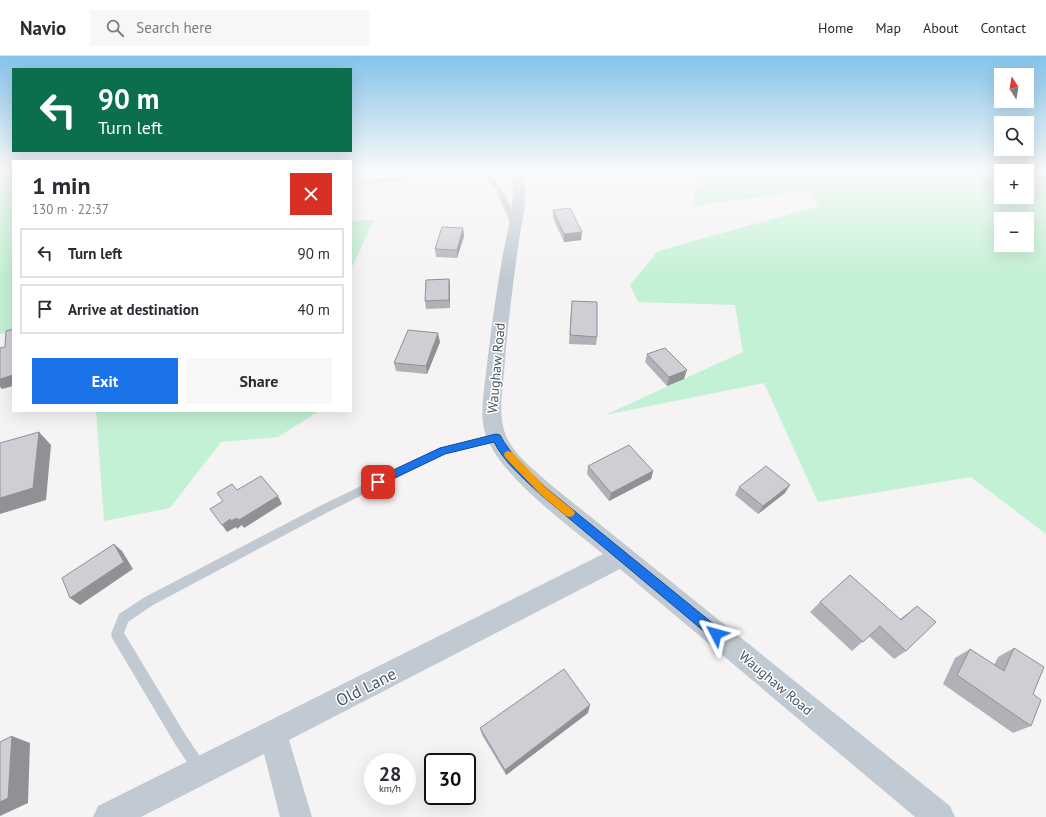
<!DOCTYPE html>
<html lang="en">
<head>
<meta charset="utf-8">
<style>
  :root { --surface:#fff; --page:#f7f7f7; --text:#2b2b33; --muted:#7c7c81; --line:#e1e1e2; --accent:#1a73e8 }
  body { margin:0; font-family:"PT Sans",sans-serif; background:var(--page); color:var(--text); height:100vh; display:flex; flex-direction:column; font-size:15px; white-space:nowrap }
  * { box-sizing:border-box; margin:0 }
  p { font-size:13px; color:var(--muted) }
  .icon { flex:none; width:22px; height:22px; fill:none; stroke:currentColor; stroke-width:2; stroke-linecap:round; stroke-linejoin:round }
  .map { position:relative; flex:1; overflow:hidden }
  .sheet { position:absolute; left:12px; top:104px; width:340px; height:252px; display:flex; flex-direction:column; background:var(--surface); border-radius:0px; box-shadow:0 4px 16px #0002 }
  .sheet>* { flex:none }
  .hud { position:absolute; left:12px; top:12px; width:340px; height:84px; border-radius:0px; box-shadow:0 4px 16px #0002; background:#0b6e4f; color:#fff; overflow:hidden }
  .needle { width:26px; rotate:349deg }
  .tools { position:absolute; left:994px; top:12px; display:grid; gap:8px }
  .tools a { display:grid; place-items:center; width:40px; height:40px; border-radius:0px; background:var(--surface); box-shadow:0 4px 16px #0002; font-size:20px }
  .speed { position:absolute; left:364px; top:697px; display:flex; gap:8px; font-size:20px; font-weight:700; text-align:center }
  .speed>* { display:grid; place-content:center; width:52px; height:52px; border-radius:50%; background:var(--surface); box-shadow:0 4px 16px #0002; line-height:1 }
  .speed small { font-size:10px; font-weight:400 }
  .speed .limit { border:2px solid #111; border-radius:6px; background:#fff; color:#111 }
  .pin { position:absolute; display:grid; place-items:center; width:34px; height:34px; color:#fff; margin:-17px; border-radius:8px; box-shadow:0 2px 6px #0006 }
  .me { position:absolute; width:44px; margin:-22px; rotate:309deg; stroke-linejoin:round; filter:drop-shadow(0 0 3px #0008) }
  .turn { display:flex; align-items:center; gap:14px; height:84px; padding:0 20px; font-size:18px }
  .turn .icon { width:52px; height:52px; stroke-width:2.5 }
  .turn b { display:block; font-size:28px; line-height:34px }
  .round { display:grid; place-items:center; flex:none; width:42px; height:42px; border-radius:0px; background:var(--page) }
  .headline { display:flex; align-items:center; justify-content:space-between; height:68px; padding:0 20px }
  h1 { font-size:24px; font-weight:600; line-height:30px }
  .primary-button { display:flex; gap:8px; margin-top:auto; padding:8px 20px }
  .primary-button a { flex:1; height:46px; border-radius:0px; background:var(--accent); color:#fff; font-size:16px; font-weight:600; line-height:46px; text-align:center }
  .primary-button a+a { background:var(--page); color:var(--text) }
  ul { padding:0; list-style:none }
  li { display:flex; align-items:center; gap:12px; height:50px; margin:0 8px 6px; padding:0 12px; border:2px solid var(--line); border-radius:0px }
  li div { flex:1 }
  li b { display:block; font-size:15px }
  li em { font-style:normal }
  header { display:flex; align-items:center; gap:24px; box-sizing:border-box; height:56px; padding:0 20px; background:var(--surface); border-bottom:1px solid var(--line) }
  header strong { font-size:19px }
  nav { display:flex; gap:22px; margin-inline-start:auto; font-size:14px }
  .search { width:280px; height:36px; background:var(--page); display:flex; align-items:center; gap:10px; box-sizing:border-box; padding:0 14px; border-radius:0px; color:var(--muted); font-size:15px }
  .map>svg:first-child { display:block }
</style>
</head>
<body>
<header>
<strong>Navio</strong>
<div class="search"><svg class="icon" aria-label="search" viewBox="0 0 24 24"><circle cx="10" cy="10" r="6"/><path d="M15 15l6 6"/></svg>Search here</div>
<nav><a>Home</a><a>Map</a><a>About</a><a>Contact</a></nav>
</header>
<div class="map">
<svg width="1046" height="761" viewBox="0 0 1046 761">
  <rect width="100%" height="100%" fill="#f5f3f3"/>
  <g fill="#c3f1d5" fill-rule="evenodd">
    <path d="M 0,116 L 13,116 L 13,275 L 0,278 Z"/>
    <path d="M 702,116 L 1001,116 L 1001,141 L 1027,141 L 1027,116 L 1046,116 L 1046,478 L 971,421 L 818,446 L 764,327 L 605,359 L 743,296 L 735,249 L 638,246 L 630,229 L 658,195 L 819,150 L 807,135 L 692,150 ZM 1001,163 L 1027,163 L 1027,189 L 1001,189 Z"/>
    <path d="M 374,164 L 351,213 L 351,165 Z"/>
    <path d="M 96,355 L 319,355 L 278,381 L 221,386 L 170,452 L 104,465 Z"/>
  </g>
  <g fill="none" stroke-linecap="round" stroke-linejoin="round">
    <g fill="#c1cad2" fill-rule="evenodd">
      <path d="M 413,116 L 421,116 L 398,125 L 362,129 L 359,127 L 362,125 L 397,121 Z"/>
      <path d="M 482,116 L 488,116 C 504,131 511,151 518,171 L 517,172 L 512,171 L 496,134 Z"/>
      <path d="M 496,378 L 500,379 L 501,382 L 500,385 L 445,398 L 330,455 L 153,549 L 128,566 L 124,577 L 185,678 L 205,708 L 207,713 L 205,718 L 200,720 L 195,718 L 175,688 L 112,582 L 111,578 L 119,558 L 145,541 L 322,449 L 439,392 Z"/>
    </g>
    <path fill="#c1cad2" fill-rule="evenodd" d="M 511,116 L 523,116 C 529,139 523,161 519,184 C 513,228 507,273 504,317 C 502,337 498,360 506,380 C 514,399 536,415 551,429 L 950,750 L 955,761 L 915,761 L 620,513 L 289,684 L 312,761 L 280,761 L 264,698 L 141,761 L 93,761 L 98,750 L 603,498 C 568,469 502,422 486,380 C 479,361 484,337 486,317 C 490,281 495,245 501,209 C 506,178 517,147 511,116 Z"/>
  </g>
  <g fill="#b0b2b7">
    <path d="M 553,154 L 582,176 L 581,184 L 564,186 L 553,162 Z"/>
    <path d="M 463,172 L 464,180 L 457,202 L 436,201 L 435,193 Z"/>
    <path d="M 449,223 L 450,231 L 450,252 L 426,253 L 425,245 Z"/>
    <path d="M 571,254 L 597,281 L 596,289 L 569,288 Z"/>
    <path d="M 440,286 L 427,318 L 396,315 L 394,307 Z"/>
    <path d="M 647,298 L 684,323 L 667,330 L 645,306 Z"/>
    <path d="M 588,410 L 653,415 L 651,423 L 609,445 L 587,418 Z"/>
    <path d="M 739,431 L 785,437 L 758,458 L 735,439 Z"/>
    <path d="M 820,546 L 900,563 L 917,550 L 906,595 L 894,603 L 869,580 L 852,595 L 810,556 Z"/>
    <path d="M 1014,592 L 1033,638 L 1031,670 L 1013,677 L 943,628 L 955,602 L 970,593 L 994,609 L 998,601 Z"/>
    <path d="M 588,657 L 506,719 L 482,679 L 480,672 Z"/>
  </g>
  <g fill="#909195">
    <path d="M 463,172 L 464,180 L 457,202 L 457,194 Z"/>
    <path d="M 582,176 L 581,184 L 564,186 L 564,178 Z"/>
    <path d="M 449,223 L 450,231 L 450,252 L 449,244 Z"/>
    <path d="M 438,277 L 440,286 L 427,318 L 426,310 Z"/>
    <path d="M 687,314 L 684,323 L 667,330 L 669,321 Z"/>
    <path d="M 13,319 L 13,330 L 2,333 L 0,331 L 0,323 Z"/>
    <path d="M 39,376 L 51,389 L 46,444 L 0,458 L 0,442 Z"/>
    <path d="M 653,415 L 651,423 L 609,445 L 611,437 Z"/>
    <path d="M 790,429 L 785,437 L 758,458 L 763,450 Z"/>
    <path d="M 278,440 L 282,448 L 244,472 L 242,469 L 237,473 L 236,471 L 227,476 L 222,469 L 230,463 L 237,462 Z"/>
    <path d="M 114,488 L 122,495 L 133,513 L 80,549 L 70,542 Z"/>
    <path d="M 590,649 L 588,657 L 506,719 L 505,714 Z"/>
    <path d="M 12,680 L 30,687 L 28,747 L 0,760 L 0,746 Z"/>
  </g>
  <g fill="#cdcfd5" stroke="#909195">
    <path d="M 570,152 L 582,176 L 564,178 L 553,154 Z"/>
    <path d="M 442,171 L 463,172 L 457,194 L 435,193 Z"/>
    <path d="M 449,223 L 449,244 L 425,245 L 426,224 Z"/>
    <path d="M 572,245 L 597,246 L 597,281 L 570,279 Z"/>
    <path d="M 13,273 L 13,319 L 0,323 L 0,292 L 5,291 L 6,275 Z"/>
    <path d="M 408,274 L 438,277 L 426,310 L 394,307 Z"/>
    <path d="M 665,292 L 687,314 L 669,321 L 647,298 Z"/>
    <path d="M 39,376 L 33,432 L 0,442 L 0,387 Z"/>
    <path d="M 629,389 L 653,415 L 611,437 L 588,410 Z"/>
    <path d="M 766,410 L 790,429 L 763,450 L 739,431 Z"/>
    <path d="M 261,420 L 278,440 L 239,464 L 237,462 L 231,465 L 230,463 L 222,469 L 210,453 L 223,445 L 217,437 L 232,428 L 237,434 Z"/>
    <path d="M 114,488 L 124,506 L 70,542 L 62,522 Z"/>
    <path d="M 850,519 L 901,564 L 917,550 L 936,566 L 906,595 L 880,570 L 863,586 L 820,546 Z"/>
    <path d="M 1014,592 L 1044,611 L 1033,638 L 1041,644 L 1031,670 L 957,619 L 970,593 L 1004,615 Z"/>
    <path d="M 564,613 L 590,649 L 505,714 L 480,672 Z"/>
    <path d="M 12,680 L 8,742 L 0,746 L 0,686 Z"/>
  </g>
  <linearGradient id="sky" x2="0" y2="1"><stop stop-color="#85c3ea"/><stop offset="0.52" stop-color="#fafafa"/><stop offset="1" stop-color="#fafafa" stop-opacity="0"/></linearGradient>
  <rect width="1046" height="222" fill="url(#sky)"/>
  <path fill="#1a73e8" stroke="#114b97" d="M 496,378 L 500,379 C 511,400 530,416 546,432 L 721,574 L 722,578 L 721,582 L 716,584 L 712,582 L 540,438 C 523,422 504,406 494,386 L 445,398 L 378,430 L 374,429 L 373,426 L 374,423 L 440,392 Z"/>
  <path fill="#f59e0b" d="M 508,395 L 512,396 L 546,432 L 573,454 L 575,457 L 573,460 L 570,461 L 566,460 L 540,438 L 505,401 L 504,399 L 505,396 Z"/>
  <g text-anchor="middle" stroke-width="3" stroke-linejoin="round" paint-order="stroke">
    <g font-size="14" fill="#4a5661" stroke="#fff">
      <text transform="translate(496 312) rotate(-85)" y="5">Waughaw Road</text>
      <text transform="translate(776 627) rotate(40)" y="5">Waughaw Road</text>
    </g>
    <g font-size="17" fill="#4a5661" stroke="#fff">
      <text transform="translate(366 631) rotate(-27)" y="6">Old Lane</text>
    </g>
  </g>
</svg>
<div class="tools">
<a><svg class="needle" viewBox="-14 -14 28 28"><path d="M0-13l5 13h-10z" fill="#e53935"/><path d="M0 13l5-13h-10z" fill="#7c7c81"/></svg></a>
<a><svg class="icon" aria-label="search" viewBox="0 0 24 24"><circle cx="10" cy="10" r="6"/><path d="M15 15l6 6"/></svg></a>
<a>+</a>
<a>−</a>
</div>
<div class="speed"><div>28<small>km/h</small></div><div class="limit">30</div></div>
<div class="pin" style="left:378px;top:426px;background:#d93025"><svg class="icon" aria-label="arrive" viewBox="0 0 24 24"><path d="M6 21V4h12l-3 4 3 4H6"/></svg></div>
<svg class="me" style="left:716px;top:578px" viewBox="-20 -20 40 40"><path d="M0-17L14 15 0 8-14 15z" fill="#1a73e8" stroke="#fff" stroke-width="4"/></svg>
<div class="hud">
<div class="turn"><svg class="icon" aria-label="left" viewBox="0 0 24 24"><path d="M17 20v-9H6M10 6l-5 5 5 5"/></svg><div><b>90 m</b>Turn left</div></div>
</div>
<section class="sheet">
<div class="headline"><div><h1>1 min</h1><p>130 m · 22:37</p></div><a class="round" style="background:#d93025;color:#fff"><svg class="icon" aria-label="close" viewBox="0 0 24 24"><path d="M6 6l12 12M18 6L6 18"/></svg></a></div>
<ul>
<li><svg class="icon" aria-label="left" viewBox="0 0 24 24"><path d="M17 20v-9H6M10 6l-5 5 5 5"/></svg><div><b>Turn left</b></div><em>90 m</em></li>
<li><svg class="icon" aria-label="arrive" viewBox="0 0 24 24"><path d="M6 21V4h12l-3 4 3 4H6"/></svg><div><b>Arrive at destination</b></div><em>40 m</em></li>
</ul>
<div class="primary-button"><a>Exit</a><a>Share</a></div>
</section>
</div>
</body>
</html>
